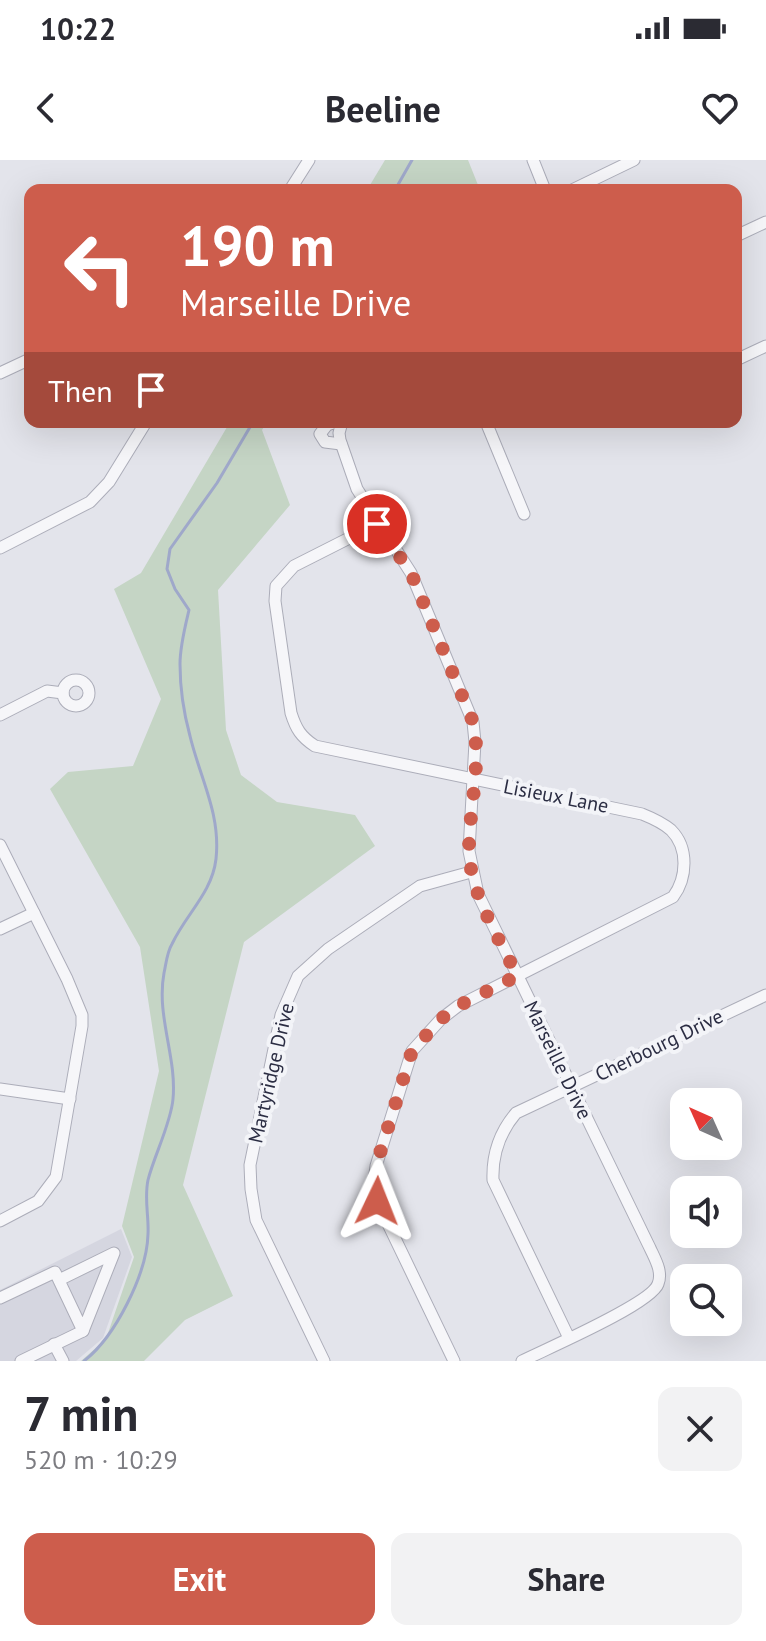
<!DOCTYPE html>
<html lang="en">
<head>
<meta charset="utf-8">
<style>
  :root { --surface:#fff; --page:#f2f2f3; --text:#2b2b33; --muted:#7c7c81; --accent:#cd5d4c }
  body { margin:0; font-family:"PT Sans",sans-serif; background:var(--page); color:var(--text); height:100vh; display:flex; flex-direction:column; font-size:30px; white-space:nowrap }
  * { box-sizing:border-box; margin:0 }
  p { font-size:26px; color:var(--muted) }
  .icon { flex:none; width:44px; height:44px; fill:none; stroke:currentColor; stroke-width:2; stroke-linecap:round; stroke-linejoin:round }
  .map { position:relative; height:1201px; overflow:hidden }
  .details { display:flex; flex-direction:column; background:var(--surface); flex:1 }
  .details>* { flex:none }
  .hud { position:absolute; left:24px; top:24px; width:718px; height:244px; border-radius:16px; box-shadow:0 8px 32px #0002; background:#cd5d4c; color:#fff; overflow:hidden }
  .needle { width:52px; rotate:315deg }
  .tools { position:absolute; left:670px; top:928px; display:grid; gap:16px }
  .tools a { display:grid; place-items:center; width:72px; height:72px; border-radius:16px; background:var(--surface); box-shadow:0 8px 32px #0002; font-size:40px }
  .pin { position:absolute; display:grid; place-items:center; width:68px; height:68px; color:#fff; margin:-34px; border:4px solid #fff; border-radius:50%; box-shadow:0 2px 8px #0007 }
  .me { position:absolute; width:88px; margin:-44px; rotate:2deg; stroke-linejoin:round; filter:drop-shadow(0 0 6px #0008) }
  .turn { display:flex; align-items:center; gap:28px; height:168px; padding:0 24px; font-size:36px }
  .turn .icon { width:104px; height:104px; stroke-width:2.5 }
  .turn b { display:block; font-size:56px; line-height:68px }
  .then { display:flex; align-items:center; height:76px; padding:0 24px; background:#0003; gap:16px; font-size:30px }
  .round { display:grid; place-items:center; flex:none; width:84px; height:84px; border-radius:16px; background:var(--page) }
  .overview { display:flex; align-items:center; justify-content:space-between; height:136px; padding:0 24px }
  h1 { font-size:48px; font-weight:700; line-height:60px }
  .action { display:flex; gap:16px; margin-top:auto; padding:16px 24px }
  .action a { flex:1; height:92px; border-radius:16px; background:var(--accent); color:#fff; font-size:32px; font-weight:700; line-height:92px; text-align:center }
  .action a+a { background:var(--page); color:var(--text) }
  .status { display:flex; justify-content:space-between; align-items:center; height:56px; padding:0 40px; background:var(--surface); direction:ltr }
  .status svg { height:22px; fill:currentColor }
  header { display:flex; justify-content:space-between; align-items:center; height:104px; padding:0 24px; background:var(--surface); font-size:36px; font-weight:700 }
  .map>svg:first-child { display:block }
</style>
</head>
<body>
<div class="status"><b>10:22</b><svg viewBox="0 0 49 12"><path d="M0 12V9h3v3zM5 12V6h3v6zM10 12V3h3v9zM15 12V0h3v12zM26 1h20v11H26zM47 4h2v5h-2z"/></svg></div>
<header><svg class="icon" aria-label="back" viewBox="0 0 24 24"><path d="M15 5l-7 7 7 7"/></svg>Beeline<svg class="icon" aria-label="heart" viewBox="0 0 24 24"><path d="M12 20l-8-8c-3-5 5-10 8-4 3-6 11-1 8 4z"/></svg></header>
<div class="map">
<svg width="766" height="1201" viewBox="0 0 766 1201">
  <rect width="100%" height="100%" fill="#e3e4eb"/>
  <path fill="#d5d6e0" d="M 121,1069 L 132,1097 L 103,1178 L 76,1201 L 0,1201 L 0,1130 Z"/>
  <g fill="#c5d5c5">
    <path d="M 385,0 L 468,0 L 480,30 L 367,30 Z"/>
    <path d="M 230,262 L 267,262 L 262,270 L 290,345 L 218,430 L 226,570 L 241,615 L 277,642 L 355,655 L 375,686 L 244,782 L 183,1025 L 233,1136 L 185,1160 L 144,1201 L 81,1201 L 106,1179 L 134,1097 L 122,1066 L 159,911 L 140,787 L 50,629 L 68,612 L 133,606 L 161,539 L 114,429 L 141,413 Z"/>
  </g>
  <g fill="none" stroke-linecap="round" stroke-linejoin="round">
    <g stroke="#9fa8ca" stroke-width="3">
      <path d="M 395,30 L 412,0"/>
      <path d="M 84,1201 C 115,1177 147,1114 148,1074 C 149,1056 144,1039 148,1020 C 154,996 171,963 173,939 C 177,897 156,856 164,813 C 166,804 167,792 172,784 C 186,754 212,733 216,699 C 221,654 200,618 190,576 C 184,554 180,526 180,504 C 180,486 185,467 189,450 L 175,429 L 167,409 L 170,389 L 217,323 L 253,262"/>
    </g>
    <g stroke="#acadb9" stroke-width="13">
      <g id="minor">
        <path d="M 533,0 L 545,30"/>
        <path d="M 290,30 L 309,0"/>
        <path d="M 572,30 L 634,0"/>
        <path d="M 736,76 L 766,62"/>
        <path d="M 736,200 L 766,186"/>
        <path d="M 0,213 L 30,199"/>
        <path d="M 336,262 L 327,265 L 320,274 L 325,282 L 341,284"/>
        <path d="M 342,262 L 339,273 L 340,280 L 357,329 L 411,413 L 473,562 L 475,582 L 469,691 L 478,734 L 650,1088 C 655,1099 663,1112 658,1124 C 651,1144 546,1189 522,1201"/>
        <path d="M 486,262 L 524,354"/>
        <path d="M 377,364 L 294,406 L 276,426 L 275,441 L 291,553 C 296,569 301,577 315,586 L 642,654 C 652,658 663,663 671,670 C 689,688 687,718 673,737 L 458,846 L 441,859 L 412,891 L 376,1006 L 374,1021 L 377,1041 L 454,1201"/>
        <path d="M 0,388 L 90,342 L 109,322 L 146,262"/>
        <circle cx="76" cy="533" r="13"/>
        <path d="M 0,555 L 47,531 L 63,533"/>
        <path d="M 0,685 L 67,819 L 82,855 L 82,866 L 56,1017 L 38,1041 L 0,1061"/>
        <path d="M 0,769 L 34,753"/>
        <path d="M 0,929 L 70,939"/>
        <path d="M 0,1138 L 55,1112 L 83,1171 L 114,1093 L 59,1120"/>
        <path d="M 569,1178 L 493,1020 C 492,994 499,973 516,953 L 766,835"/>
        <path d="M 54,1184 L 63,1201"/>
        <path d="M 21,1201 L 83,1171"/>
        <path d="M 324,1201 L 256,1060 L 251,1029 L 250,1005 L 281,855 L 298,816 L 328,789 L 420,726 L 471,712"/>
      </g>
    </g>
    <use href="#minor" stroke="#f6f6f9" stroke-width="11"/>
  </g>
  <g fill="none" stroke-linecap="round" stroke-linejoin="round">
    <path stroke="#cd5d4c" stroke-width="14" stroke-dasharray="0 25.2" d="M 377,1041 L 376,1006 L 412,891 L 441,859 L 458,846 L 517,816 C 499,777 470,734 469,690 C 469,648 482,604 473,562 L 411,413 L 377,364"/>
  </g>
  <g text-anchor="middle" stroke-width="8" stroke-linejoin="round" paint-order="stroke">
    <g font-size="20" fill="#2b2d43" stroke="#f3f4f8">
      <text transform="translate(556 636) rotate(11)" y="7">Lisieux Lane</text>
      <text transform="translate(659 885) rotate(-26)" y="7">Cherbourg Drive</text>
      <text transform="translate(558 900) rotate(64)" y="7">Marseille Drive</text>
      <text transform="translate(271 913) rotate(-77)" y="7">Martyridge Drive</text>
    </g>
  </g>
</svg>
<div class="tools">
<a><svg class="needle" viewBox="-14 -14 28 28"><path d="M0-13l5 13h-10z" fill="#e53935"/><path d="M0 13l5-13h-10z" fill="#7c7c81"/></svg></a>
<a><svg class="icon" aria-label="sound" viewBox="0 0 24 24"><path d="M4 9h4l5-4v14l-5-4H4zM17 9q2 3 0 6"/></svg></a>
<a><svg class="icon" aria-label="search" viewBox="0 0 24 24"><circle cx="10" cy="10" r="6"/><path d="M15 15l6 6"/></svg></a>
</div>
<div class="pin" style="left:377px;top:364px;background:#d93025"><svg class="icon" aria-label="arrive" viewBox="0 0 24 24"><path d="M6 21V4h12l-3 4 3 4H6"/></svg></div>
<svg class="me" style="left:377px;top:1041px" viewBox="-20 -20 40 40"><path d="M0-17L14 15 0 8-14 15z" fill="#cd5d4c" stroke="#fff" stroke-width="4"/></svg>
<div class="hud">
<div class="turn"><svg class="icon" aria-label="left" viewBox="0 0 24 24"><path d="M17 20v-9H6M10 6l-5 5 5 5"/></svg><div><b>190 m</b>Marseille Drive</div></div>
<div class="then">Then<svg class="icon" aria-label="arrive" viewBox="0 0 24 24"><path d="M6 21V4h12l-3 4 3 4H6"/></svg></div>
</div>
</div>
<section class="details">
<div class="overview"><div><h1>7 min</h1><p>520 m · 10:29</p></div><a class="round"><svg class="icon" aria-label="close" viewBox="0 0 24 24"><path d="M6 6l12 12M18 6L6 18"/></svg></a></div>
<div class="action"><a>Exit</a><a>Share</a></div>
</section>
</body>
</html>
